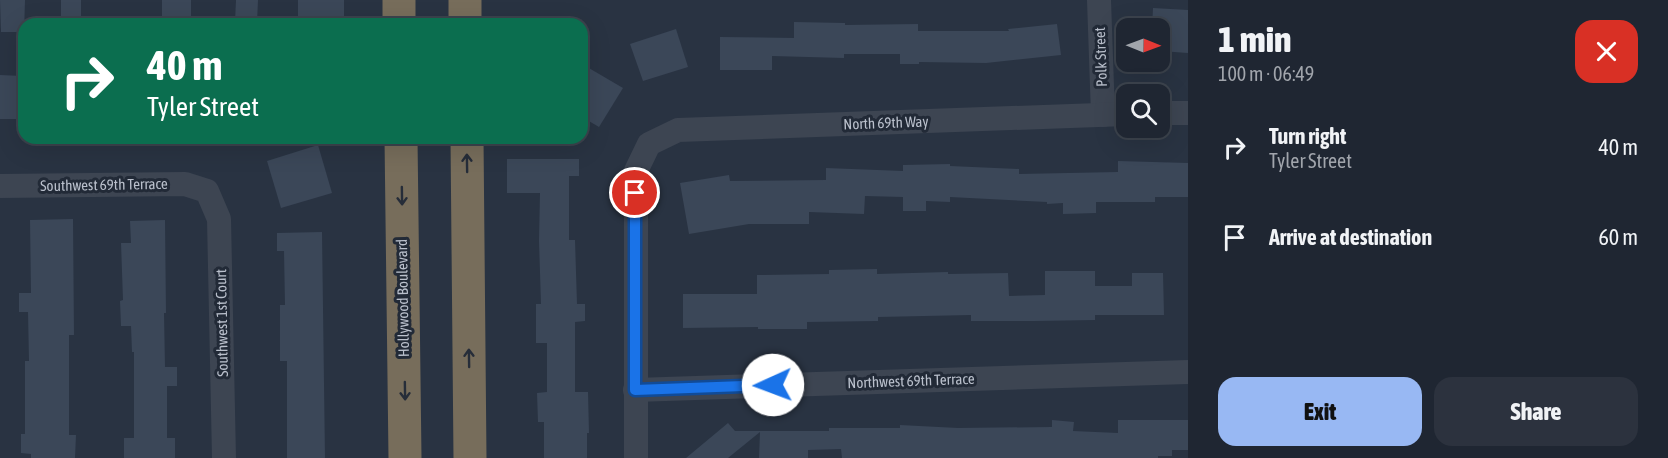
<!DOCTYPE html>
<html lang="en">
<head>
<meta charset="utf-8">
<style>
  :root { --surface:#1f2632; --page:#2c323e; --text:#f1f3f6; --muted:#a1a5ac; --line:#3c434d; --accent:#98b8f3 }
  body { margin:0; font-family:"Asap Condensed",sans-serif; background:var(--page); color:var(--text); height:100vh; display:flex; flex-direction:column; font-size:22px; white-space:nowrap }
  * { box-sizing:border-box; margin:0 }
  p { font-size:20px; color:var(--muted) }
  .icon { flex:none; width:33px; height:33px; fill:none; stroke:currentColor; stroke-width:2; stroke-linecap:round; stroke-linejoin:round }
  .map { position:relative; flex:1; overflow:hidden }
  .sheet { display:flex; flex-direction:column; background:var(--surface); width:480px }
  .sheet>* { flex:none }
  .banner { position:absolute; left:18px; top:18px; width:570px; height:126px; border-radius:18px; box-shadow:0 6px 24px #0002,0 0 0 2px var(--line); background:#0b6e4f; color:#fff; overflow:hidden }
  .needle { width:39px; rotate:91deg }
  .controls { position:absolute; left:1116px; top:18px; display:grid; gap:12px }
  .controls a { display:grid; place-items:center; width:54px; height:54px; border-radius:12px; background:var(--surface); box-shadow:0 6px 24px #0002,0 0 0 2px var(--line); font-size:30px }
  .pin { position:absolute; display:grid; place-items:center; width:51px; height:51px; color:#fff; margin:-26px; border:3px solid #fff; border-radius:50%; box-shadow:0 2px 6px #0007 }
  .me { position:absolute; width:66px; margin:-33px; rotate:268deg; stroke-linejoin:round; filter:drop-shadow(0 0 4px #0008) }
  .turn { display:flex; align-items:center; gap:21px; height:126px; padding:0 30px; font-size:27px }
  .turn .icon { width:78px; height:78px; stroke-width:2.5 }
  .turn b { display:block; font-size:42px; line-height:51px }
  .round { display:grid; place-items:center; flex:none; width:63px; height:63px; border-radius:18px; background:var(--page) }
  .overview { display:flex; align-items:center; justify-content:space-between; height:102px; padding:0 30px }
  h1 { font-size:36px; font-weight:800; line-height:45px }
  .primary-button { display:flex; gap:12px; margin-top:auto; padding:12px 30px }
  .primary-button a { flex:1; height:69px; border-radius:18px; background:var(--accent); color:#111; font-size:24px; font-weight:800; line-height:69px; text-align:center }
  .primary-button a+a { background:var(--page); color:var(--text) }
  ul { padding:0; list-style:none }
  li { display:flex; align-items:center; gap:18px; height:90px; padding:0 30px }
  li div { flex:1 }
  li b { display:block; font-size:22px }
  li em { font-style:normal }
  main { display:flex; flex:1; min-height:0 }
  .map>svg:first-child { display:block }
</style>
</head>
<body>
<main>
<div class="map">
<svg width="1188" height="458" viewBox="0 0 1188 458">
  <rect width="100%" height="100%" fill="#293342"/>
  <g fill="#3b4758">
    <path d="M 0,0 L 25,0 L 24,32 L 1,32 Z"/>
    <rect x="61" y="0" width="20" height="24"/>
    <rect x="162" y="0" width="29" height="21"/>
    <path d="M 236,0 L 258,0 L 257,23 L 235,22 Z"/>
    <rect x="298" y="0" width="46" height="24"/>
    <path d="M 1153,8 L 1188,10 L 1188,53 L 1160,51 L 1160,28 L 1152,28 Z"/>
    <path d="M 794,22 L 845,23 L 845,25 L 918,24 L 918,31 L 1009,31 L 1008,29 L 1057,24 L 1061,55 L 986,63 L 919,62 L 919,64 L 900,64 L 900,54 L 844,54 L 844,58 L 772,56 L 772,70 L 720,70 L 720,37 L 794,38 Z"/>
    <path d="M 676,29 L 688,67 L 643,81 L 630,44 Z"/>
    <path d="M 582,64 L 623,88 L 599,127 L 582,117 Z"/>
    <path d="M 0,75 L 22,76 L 21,119 L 0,119 Z"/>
    <path d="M 318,145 L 332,193 L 281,208 L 267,161 Z"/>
    <path d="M 507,159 L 579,159 L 579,176 L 569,176 L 569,240 L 575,240 L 577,304 L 585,304 L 585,321 L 575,322 L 575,392 L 588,392 L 589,433 L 587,433 L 587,458 L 544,458 L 544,422 L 538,422 L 537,393 L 547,392 L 547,343 L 536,343 L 536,304 L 541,304 L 539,241 L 540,193 L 507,193 Z"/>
    <path d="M 1118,161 L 1188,163 L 1188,197 L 1155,197 L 1155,202 L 1096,202 L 1096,213 L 1063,214 L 1063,203 L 1047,204 L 1047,202 L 950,197 L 950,202 L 926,201 L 926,211 L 903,211 L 903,197 L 865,196 L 864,214 L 809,212 L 809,224 L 749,224 L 689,234 L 680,183 L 729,175 L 730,181 L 826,180 L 826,168 L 903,171 L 903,165 L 950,164 L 950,166 L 1019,169 L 1019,174 L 1118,172 Z"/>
    <path d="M 73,219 L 74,335 L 69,335 L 69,435 L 76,435 L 75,458 L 31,458 L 31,454 L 21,453 L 21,434 L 25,434 L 25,361 L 29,361 L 28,312 L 19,312 L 19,293 L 31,293 L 30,220 Z"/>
    <path d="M 165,220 L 166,313 L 164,313 L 165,367 L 177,367 L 177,386 L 167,386 L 167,438 L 175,438 L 175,458 L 124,458 L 124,438 L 134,438 L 134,352 L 132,352 L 131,326 L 121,326 L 120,301 L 123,300 L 121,243 L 131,243 L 130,221 Z"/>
    <path d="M 322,232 L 325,458 L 287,458 L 287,361 L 280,361 L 280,305 L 285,305 L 284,251 L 277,251 L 277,233 Z"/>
    <path d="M 877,269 L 877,274 L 948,272 L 948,274 L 1008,273 L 1009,296 L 1045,295 L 1045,271 L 1095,271 L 1095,286 L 1132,286 L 1132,273 L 1163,273 L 1164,315 L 1095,315 L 1095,320 L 1035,321 L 971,321 L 971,315 L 878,317 L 878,321 L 807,322 L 807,329 L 758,329 L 758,327 L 683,328 L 683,294 L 757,294 L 757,275 L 829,274 L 829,270 Z"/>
    <path d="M 1052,420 L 1074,422 L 1073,431 L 1118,433 L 1118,420 L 1188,420 L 1188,450 L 1172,450 L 1172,456 L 1158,456 L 1158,458 L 842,458 L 841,449 L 808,450 L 808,458 L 759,458 L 760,432 L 728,458 L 686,458 L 728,423 L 735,431 L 829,431 L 829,428 L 900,428 L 900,425 L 958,428 L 1052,427 Z"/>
  </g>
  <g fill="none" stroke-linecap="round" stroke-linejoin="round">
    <g stroke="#3d4552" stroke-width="24">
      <path d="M 1099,0 L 1103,115"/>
      <path d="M 1160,113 L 1188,113"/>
      <path d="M 0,186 L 185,184 L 207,191 L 219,219 L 224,458"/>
      <path d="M 635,390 L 1188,372"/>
      <path d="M 636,458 L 636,171 L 649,144 L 678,130 L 1126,114"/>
    </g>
    <g stroke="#776d5b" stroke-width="33">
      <path d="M 399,0 L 399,24"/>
      <path d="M 465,0 L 465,24"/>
      <path d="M 401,138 L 405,458"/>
      <path d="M 467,138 L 470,458"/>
    </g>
  </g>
  <defs><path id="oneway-shaft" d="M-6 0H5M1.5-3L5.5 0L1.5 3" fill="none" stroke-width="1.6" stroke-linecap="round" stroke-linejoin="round" transform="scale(1.5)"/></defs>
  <g stroke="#262d39">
    <use href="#oneway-shaft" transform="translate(467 163) rotate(-91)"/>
    <use href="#oneway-shaft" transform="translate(402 196) rotate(89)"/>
    <use href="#oneway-shaft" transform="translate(469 358) rotate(-91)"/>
    <use href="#oneway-shaft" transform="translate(405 391) rotate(89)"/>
  </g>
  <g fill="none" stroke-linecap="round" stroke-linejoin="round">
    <g stroke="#114b97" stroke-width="15">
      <path id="route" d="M 635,193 L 635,390 L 773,385"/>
    </g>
    <use href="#route" stroke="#1a73e8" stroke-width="10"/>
  </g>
  <g text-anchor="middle" stroke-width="6" stroke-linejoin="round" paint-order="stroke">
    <g font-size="15" fill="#bac0cc" stroke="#222a37">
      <text transform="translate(1101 57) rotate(-92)" y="5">Polk Street</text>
      <text transform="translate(886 123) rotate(-2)" y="5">North 69th Way</text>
      <text transform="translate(104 185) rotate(-1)" y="5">Southwest 69th Terrace</text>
      <text transform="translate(403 298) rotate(-91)" y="5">Hollywood Boulevard</text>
      <text transform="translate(222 323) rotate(-91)" y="5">Southwest 1st Court</text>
      <text transform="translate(911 381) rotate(-2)" y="5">Northwest 69th Terrace</text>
    </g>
  </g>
</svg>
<div class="controls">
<a><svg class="needle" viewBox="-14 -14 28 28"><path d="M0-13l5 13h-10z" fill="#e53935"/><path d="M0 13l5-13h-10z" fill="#a1a5ac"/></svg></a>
<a><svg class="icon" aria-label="search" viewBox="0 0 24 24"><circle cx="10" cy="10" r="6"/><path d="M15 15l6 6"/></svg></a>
</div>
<div class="pin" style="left:635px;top:193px;background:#d93025"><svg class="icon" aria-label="arrive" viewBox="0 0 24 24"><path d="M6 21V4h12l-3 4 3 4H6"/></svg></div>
<svg class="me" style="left:773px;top:385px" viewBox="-20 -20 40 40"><circle r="19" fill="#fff"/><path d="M0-13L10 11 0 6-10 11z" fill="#1a73e8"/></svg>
<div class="banner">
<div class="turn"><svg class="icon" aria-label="right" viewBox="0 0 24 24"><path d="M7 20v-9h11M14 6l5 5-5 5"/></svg><div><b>40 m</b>Tyler Street</div></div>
</div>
</div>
<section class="sheet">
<div class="overview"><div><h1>1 min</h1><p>100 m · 06:49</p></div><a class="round" style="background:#d93025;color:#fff"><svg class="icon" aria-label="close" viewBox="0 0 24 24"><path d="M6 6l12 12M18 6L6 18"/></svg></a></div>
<ul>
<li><svg class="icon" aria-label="right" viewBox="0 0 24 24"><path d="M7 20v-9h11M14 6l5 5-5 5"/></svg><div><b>Turn right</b><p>Tyler Street</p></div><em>40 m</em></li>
<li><svg class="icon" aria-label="arrive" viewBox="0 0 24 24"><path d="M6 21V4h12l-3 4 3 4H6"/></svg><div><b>Arrive at destination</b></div><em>60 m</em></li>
</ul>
<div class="primary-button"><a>Exit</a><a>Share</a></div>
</section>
</main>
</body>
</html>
